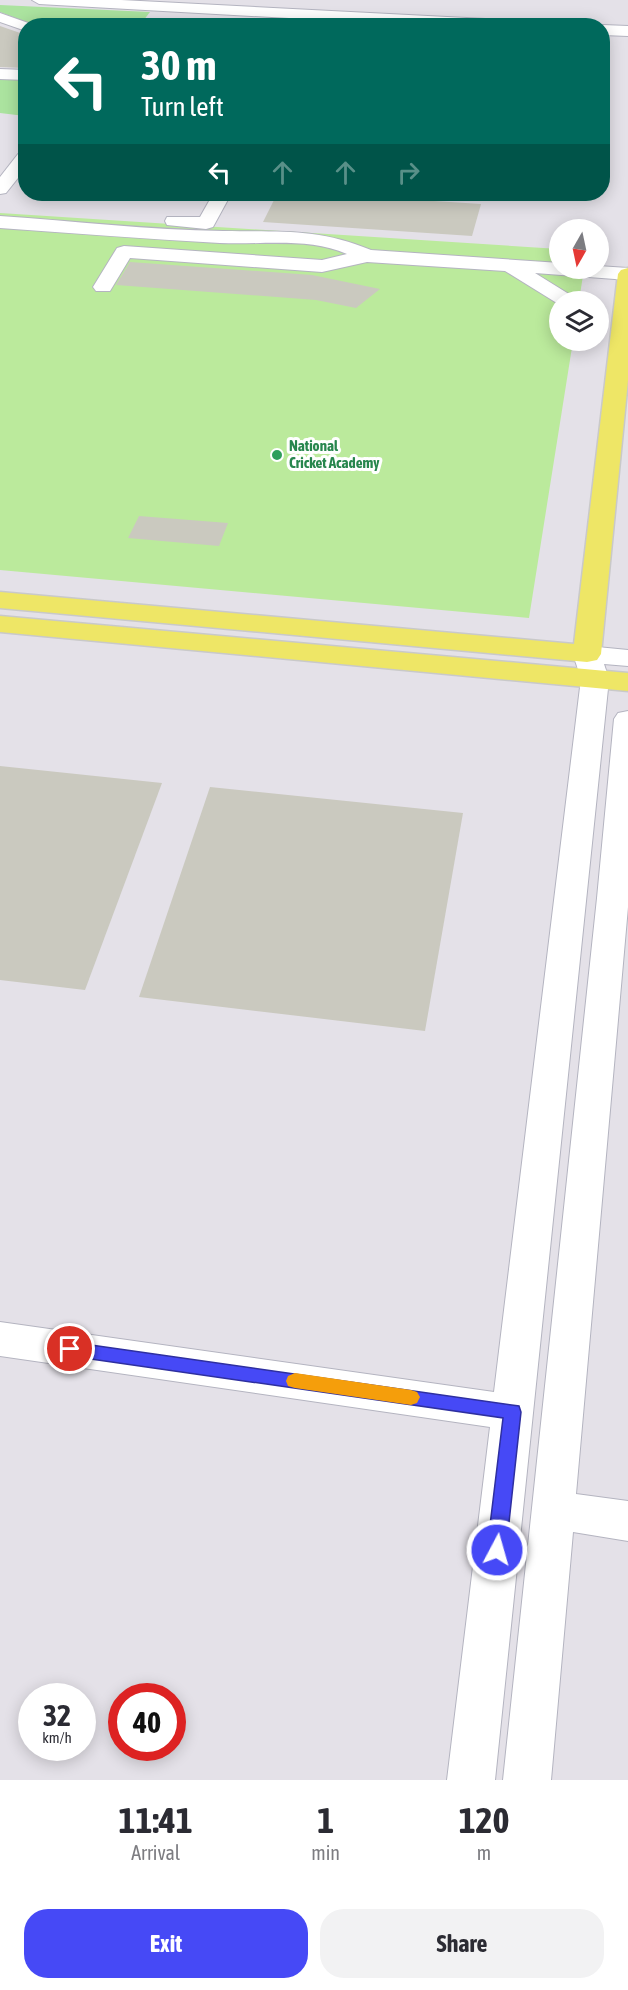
<!DOCTYPE html>
<html lang="en">
<head>
<meta charset="utf-8">
<style>
  :root { --surface:#fff; --page:#f2f2f3; --text:#2b2b33; --muted:#7c7c81; --accent:#4649f6 }
  body { margin:0; font-family:"Asap Condensed",sans-serif; background:var(--page); color:var(--text); height:100vh; display:flex; flex-direction:column; font-size:22px; white-space:nowrap }
  * { box-sizing:border-box; margin:0 }
  p { font-size:20px; color:var(--muted) }
  .icon { flex:none; width:33px; height:33px; fill:none; stroke:currentColor; stroke-width:2; stroke-linecap:round; stroke-linejoin:round }
  .map { position:relative; height:1780px; overflow:hidden }
  .panel { display:flex; flex-direction:column; background:var(--surface); flex:1 }
  .panel>* { flex:none }
  .hud { position:absolute; left:18px; top:18px; width:592px; height:183px; border-radius:24px; box-shadow:0 3px 15px #0003; background:#00695c; color:#fff; overflow:hidden }
  .needle { width:39px; rotate:189deg }
  .fabs { position:absolute; left:549px; top:219px; display:grid; gap:12px }
  .fabs a { display:grid; place-items:center; width:60px; height:60px; border-radius:50%; background:var(--surface); box-shadow:0 3px 15px #0003; font-size:30px }
  .speed { position:absolute; left:18px; top:1683px; display:flex; gap:12px; font-size:30px; font-weight:700; text-align:center }
  .speed>* { display:grid; place-content:center; width:78px; height:78px; border-radius:50%; background:var(--surface); box-shadow:0 3px 15px #0003; line-height:1 }
  .speed small { font-size:15px; font-weight:400 }
  .speed .limit { border:9px solid #d22; background:#fff; color:#111 }
  .pin { position:absolute; display:grid; place-items:center; width:51px; height:51px; color:#fff; margin:-26px; border:3px solid #fff; border-radius:50%; box-shadow:0 2px 6px #0007 }
  .me { position:absolute; width:66px; margin:-33px; rotate:6deg; stroke-linejoin:round; filter:drop-shadow(0 0 4px #0008) }
  .turn { display:flex; align-items:center; gap:21px; height:126px; padding:0 24px; font-size:27px }
  .turn .icon { width:78px; height:78px; stroke-width:2.5 }
  .turn b { display:block; font-size:42px; line-height:51px }
  .lanes { display:flex; align-items:center; height:57px; padding:0 24px; background:#0003; justify-content:center; gap:30px; direction:ltr }
  .lanes .off { opacity:.35 }
  .eta { display:flex; justify-content:space-evenly; align-items:center; height:102px; text-align:center }
  .eta b { font-size:36px; font-weight:700; line-height:42px }
  .primary-button { display:flex; gap:12px; margin-top:auto; padding:12px 24px }
  .primary-button a { flex:1; height:69px; border-radius:24px; background:var(--accent); color:#fff; font-size:24px; font-weight:700; line-height:69px; text-align:center }
  .primary-button a+a { background:var(--page); color:var(--text) }
  .map>svg:first-child { display:block }
</style>
</head>
<body>
<div class="map">
<svg width="628" height="1780" viewBox="0 0 628 1780">
  <rect width="100%" height="100%" fill="#eeebe1"/>
  <path fill="#e4e1e8" fill-rule="evenodd" d="M 0,0 L 628,0 L 628,1780 L 0,1780 ZM 26,26 L 603,26 L 603,194 L 26,194 ZM 560,230 L 598,230 L 598,268 L 560,268 ZM 560,302 L 598,302 L 598,340 L 560,340 ZM 32,1696 L 82,1696 L 82,1748 L 32,1748 ZM 122,1696 L 172,1696 L 172,1748 L 122,1748 Z"/>
  <g fill="#abe39f">
    <path d="M 0,5 L 150,12 L 140,25 L 34,25 L 0,12 Z"/>
    <path d="M 0,75 L 25,76 L 25,116 L 0,113 Z"/>
  </g>
  <path fill="#bbea9c" d="M 0,213 L 559,249 L 560,268 L 584,269 L 579,301 L 560,302 L 560,340 L 573,341 L 529,618 L 0,570 Z"/>
  <g fill="#cac9bf">
    <path d="M 0,26 L 26,35 L 26,68 L 0,67 Z"/>
    <path d="M 277,194 L 325,194 L 481,204 L 472,236 L 263,222 Z"/>
    <path d="M 130,262 L 312,275 L 380,289 L 356,308 L 316,300 L 116,285 Z"/>
    <path d="M 139,516 L 228,523 L 219,546 L 128,538 Z"/>
    <path d="M 0,766 L 162,783 L 85,990 L 0,980 Z"/>
    <path d="M 210,787 L 463,813 L 425,1031 L 139,997 Z"/>
  </g>
  <g fill="none" stroke-linecap="round" stroke-linejoin="round">
    <g stroke="#b4b4c0" stroke-width="2">
      <g id="minor">
        <path d="M 32,0 L 121,0 L 524,21 L 531,26 L 430,26 L 39,4 Z"/>
        <path d="M 0,13 L 31,24 L 33,26 L 26,26 L 26,31 L 0,22 Z"/>
        <path d="M 603,25 L 628,26 L 628,36 L 603,35 Z"/>
        <path d="M 0,69 L 26,70 L 26,80 L 0,79 Z"/>
        <path d="M 26,153 L 26,168 L 6,193 L 0,194 L 0,177 L 18,154 Z"/>
        <path d="M 213,194 L 231,194 L 213,227 L 206,229 L 167,225 L 165,221 L 167,217 L 200,217 Z"/>
        <path d="M 0,216 C 74,221 149,230 223,231 C 278,232 319,228 371,250 L 560,263 L 560,268 L 598,268 L 598,266 L 628,268 L 628,280 L 535,273 L 572,296 L 575,300 L 560,302 L 560,305 L 505,271 L 367,262 L 322,272 L 130,258 L 110,291 L 96,291 L 93,287 L 117,248 L 124,246 L 322,260 L 347,254 C 308,237 263,245 220,243 C 147,239 73,233 0,228 Z"/>
        <path d="M 587,646 L 628,650 L 628,666 L 604,664 L 609,679 L 495,1780 L 447,1780 L 490,1427 L 0,1356 L 0,1322 L 494,1392 L 581,679 L 573,654 L 577,648 Z"/>
        <path d="M 628,711 L 628,907 L 576,1494 L 628,1501 L 628,1541 L 573,1532 L 551,1780 L 503,1780 L 597,898 L 614,719 L 618,713 Z"/>
      </g>
    </g>
    <g stroke="#c9c9c9" stroke-width="3">
      <g id="major">
        <path d="M 628,268 L 628,380 L 601,654 L 597,660 L 587,662 L 0,608 L 0,592 L 574,644 L 618,274 L 621,270 Z"/>
        <path d="M 0,616 L 628,673 L 628,691 L 0,632 Z"/>
      </g>
    </g>
    <use href="#minor" fill="#fff" fill-rule="evenodd"/>
    <use href="#major" fill="#eee666" fill-rule="evenodd"/>
  </g>
  <path fill="#4649f6" stroke="#2e2fa0" stroke-width="1.5" d="M 70,1342 L 519,1406 L 521,1412 L 506,1550 L 504,1556 L 497,1559 L 490,1556 L 487,1550 L 503,1418 L 70,1356 L 64,1354 L 61,1349 L 64,1344 Z"/>
  <path fill="#f59e0b" d="M 295,1373 L 411,1390 L 417,1392 L 420,1397 L 417,1403 L 411,1405 L 295,1388 L 288,1386 L 286,1381 L 288,1376 Z"/>
  <circle fill="#2e9e5b" stroke="#fff" stroke-width="2" cx="277" cy="455" r="6"/>
  <g text-anchor="middle" stroke-width="6" stroke-linejoin="round" paint-order="stroke">
    <g font-size="15" font-weight="bold" fill="#27864d" stroke="#fff" text-anchor="start">
      <text x="289" y="451">National<tspan x="289" dy="17">Cricket Academy</tspan></text>
    </g>
  </g>
</svg>
<div class="fabs">
<a><svg class="needle" viewBox="-14 -14 28 28"><path d="M0-13l5 13h-10z" fill="#e53935"/><path d="M0 13l5-13h-10z" fill="#7c7c81"/></svg></a>
<a><svg class="icon" aria-label="layers" viewBox="0 0 24 24"><path d="M12 4l9 5-9 5-9-5zM3 14l9 5 9-5"/></svg></a>
</div>
<div class="speed"><div>32<small>km/h</small></div><div class="limit">40</div></div>
<div class="pin" style="left:70px;top:1349px;background:#d93025"><svg class="icon" aria-label="arrive" viewBox="0 0 24 24"><path d="M6 21V4h12l-3 4 3 4H6"/></svg></div>
<svg class="me" style="left:497px;top:1550px" viewBox="-20 -20 40 40"><circle r="17" fill="#4649f6" stroke="#fff" stroke-width="3"/><path d="M0-11L8 9 0 5-8 9z" fill="#fff"/></svg>
<div class="hud">
<div class="turn"><svg class="icon" aria-label="left" viewBox="0 0 24 24"><path d="M17 20v-9H6M10 6l-5 5 5 5"/></svg><div><b>30 m</b>Turn left</div></div>
<div class="lanes"><svg class="icon" aria-label="left" viewBox="0 0 24 24"><path d="M17 20v-9H6M10 6l-5 5 5 5"/></svg><svg class="icon off" aria-label="ahead" viewBox="0 0 24 24"><path d="M12 20V5M6 11l6-6 6 6"/></svg><svg class="icon off" aria-label="ahead" viewBox="0 0 24 24"><path d="M12 20V5M6 11l6-6 6 6"/></svg><svg class="icon off" aria-label="right" viewBox="0 0 24 24"><path d="M7 20v-9h11M14 6l5 5-5 5"/></svg></div>
</div>
</div>
<section class="panel">
<div class="eta">
<div><b>11:41</b><p>Arrival</p></div>
<div><b>1</b><p>min</p></div>
<div><b>120</b><p>m</p></div>
</div>
<div class="primary-button"><a>Exit</a><a>Share</a></div>
</section>
</body>
</html>
